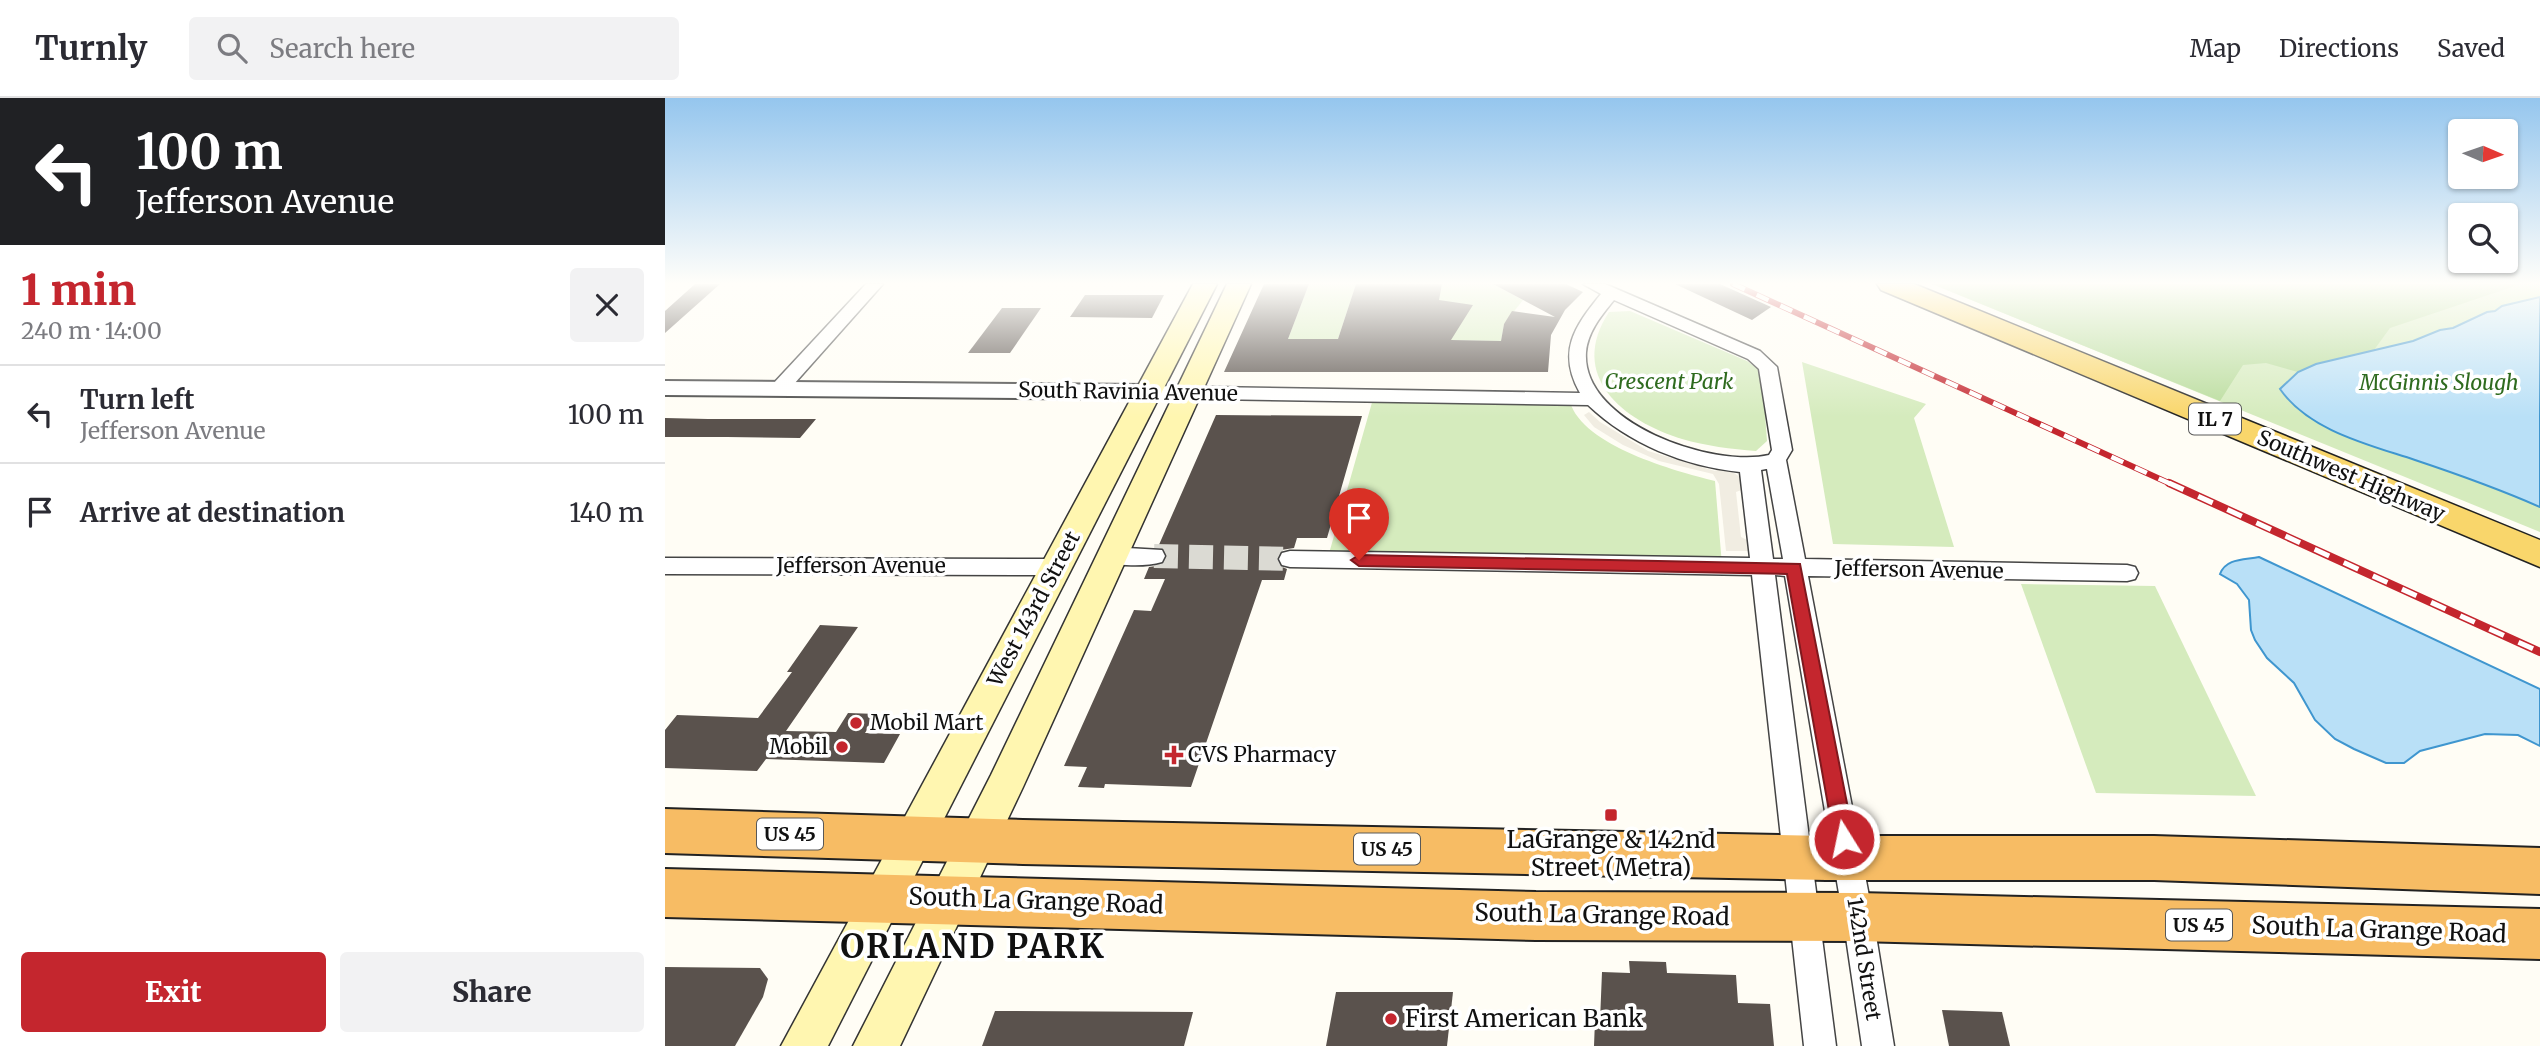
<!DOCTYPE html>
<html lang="en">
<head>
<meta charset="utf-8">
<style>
  :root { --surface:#fff; --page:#f2f2f3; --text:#2b2b33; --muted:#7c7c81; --line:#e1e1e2; --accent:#c4262e }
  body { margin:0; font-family:Merriweather,serif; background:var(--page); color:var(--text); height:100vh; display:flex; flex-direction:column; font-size:26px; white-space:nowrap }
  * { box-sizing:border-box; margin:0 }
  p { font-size:23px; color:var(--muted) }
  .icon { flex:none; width:38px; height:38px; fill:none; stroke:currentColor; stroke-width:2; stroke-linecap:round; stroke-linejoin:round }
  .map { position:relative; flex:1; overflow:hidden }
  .details { display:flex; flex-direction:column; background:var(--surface); width:665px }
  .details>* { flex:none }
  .top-card { background:#202124; color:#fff; overflow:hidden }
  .needle { width:46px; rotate:92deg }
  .tools { position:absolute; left:1783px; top:21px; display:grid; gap:14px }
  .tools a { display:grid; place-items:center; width:70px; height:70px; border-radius:7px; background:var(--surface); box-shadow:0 2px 5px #0004; font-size:35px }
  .pin { position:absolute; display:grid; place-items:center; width:60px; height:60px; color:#fff; margin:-72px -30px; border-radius:50% 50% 50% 0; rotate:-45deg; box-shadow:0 0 7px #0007 }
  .pin .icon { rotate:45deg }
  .me { position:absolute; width:77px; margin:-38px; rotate:350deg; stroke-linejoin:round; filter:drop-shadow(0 0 5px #0008) }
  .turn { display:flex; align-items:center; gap:24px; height:147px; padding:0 21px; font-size:32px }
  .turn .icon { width:91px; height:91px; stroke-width:2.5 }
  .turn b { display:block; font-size:49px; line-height:60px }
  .round { display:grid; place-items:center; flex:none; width:74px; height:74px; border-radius:7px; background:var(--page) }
  .head { display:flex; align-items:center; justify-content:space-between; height:119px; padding:0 21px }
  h1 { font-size:42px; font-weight:800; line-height:52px; color:var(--accent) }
  .primary-button { display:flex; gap:14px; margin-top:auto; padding:14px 21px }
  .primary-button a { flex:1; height:80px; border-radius:7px; background:var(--accent); color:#fff; font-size:28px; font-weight:800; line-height:80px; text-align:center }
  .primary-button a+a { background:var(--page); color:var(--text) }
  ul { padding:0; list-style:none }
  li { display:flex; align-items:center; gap:21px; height:98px; padding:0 21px; border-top:2px solid var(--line) }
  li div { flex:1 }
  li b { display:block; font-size:26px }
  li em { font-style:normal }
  header { display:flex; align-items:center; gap:42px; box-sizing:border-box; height:98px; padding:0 35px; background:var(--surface); border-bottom:2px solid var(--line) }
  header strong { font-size:33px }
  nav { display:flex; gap:38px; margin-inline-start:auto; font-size:24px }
  .search { width:490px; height:63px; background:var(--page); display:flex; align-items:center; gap:18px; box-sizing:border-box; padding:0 24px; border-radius:7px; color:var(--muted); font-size:26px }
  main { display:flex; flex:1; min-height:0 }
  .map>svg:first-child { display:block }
</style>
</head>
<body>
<header>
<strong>Turnly</strong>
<div class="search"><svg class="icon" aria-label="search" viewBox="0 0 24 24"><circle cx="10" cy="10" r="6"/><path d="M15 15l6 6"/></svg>Search here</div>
<nav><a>Map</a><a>Directions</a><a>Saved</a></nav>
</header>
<main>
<section class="details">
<div class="top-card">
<div class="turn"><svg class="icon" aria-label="left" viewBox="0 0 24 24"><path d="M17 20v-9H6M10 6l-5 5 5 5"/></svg><div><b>100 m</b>Jefferson Avenue</div></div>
</div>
<div class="head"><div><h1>1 min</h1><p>240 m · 14:00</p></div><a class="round"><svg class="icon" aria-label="close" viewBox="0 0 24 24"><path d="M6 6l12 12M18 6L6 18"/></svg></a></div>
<ul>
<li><svg class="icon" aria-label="left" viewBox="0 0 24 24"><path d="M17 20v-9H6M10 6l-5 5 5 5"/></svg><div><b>Turn left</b><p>Jefferson Avenue</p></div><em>100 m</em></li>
<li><svg class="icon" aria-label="arrive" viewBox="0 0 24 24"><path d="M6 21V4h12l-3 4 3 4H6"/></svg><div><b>Arrive at destination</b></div><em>140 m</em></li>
</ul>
<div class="primary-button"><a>Exit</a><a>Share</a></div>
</section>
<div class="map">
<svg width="1875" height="948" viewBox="0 0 1875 948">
  <rect width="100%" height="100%" fill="#fffdf5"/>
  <g fill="#d5ebbd">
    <path d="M 644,186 L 691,186 L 673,241 L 623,241 Z"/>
    <path d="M 777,186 L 828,186 L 858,202 L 839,226 L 836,243 L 764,242 Z"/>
    <path d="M 1267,186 L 1875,186 L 1875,434 Z"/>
    <path d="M 965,213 L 1082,263 L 1093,271 L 1098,289 L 1102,343 L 1091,353 C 1066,351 1041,348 1017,341 C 958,323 902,278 944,214 Z"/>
    <path d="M 1137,264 L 1261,306 L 1249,320 L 1289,449 L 1168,446 Z"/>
    <path d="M 708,301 L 905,304 C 918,348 1010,373 1050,383 L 1057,467 L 663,459 Z"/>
    <path d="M 1356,486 L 1490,488 L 1591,698 L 1431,695 Z"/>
  </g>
  <path fill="#b9dc9c" d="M 1267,186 L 1856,186 L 1725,230 L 1709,252 L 1646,268 L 1633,274 L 1601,265 L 1578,267 L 1555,303 Z"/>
  <path fill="#f1ede2" d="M 924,314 L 935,324 L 983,353 L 1050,373 L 1058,368 L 1075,379 L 1082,390 L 1071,394 L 1076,439 L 1084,443 L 1085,453 L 1061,453 L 1054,386 L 1048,376 L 994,363 L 958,347 L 929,329 L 919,317 Z"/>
  <g fill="#b9e0f7" stroke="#3f96cf" stroke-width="2">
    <path d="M 1875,199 L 1875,409 C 1834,391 1792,376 1750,362 C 1705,347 1644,333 1615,291 L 1633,274 L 1651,266 L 1748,243 L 1775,232 L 1788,230 L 1822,214 L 1830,213 L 1837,208 Z"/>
    <path d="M 1594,459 L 1875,591 L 1875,648 L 1853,637 L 1820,636 L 1755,653 L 1739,665 L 1721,665 L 1689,651 L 1670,641 L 1650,622 L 1629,585 L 1602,560 L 1590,542 L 1586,532 L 1584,502 L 1572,486 L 1555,476 C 1561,460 1579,462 1594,459 Z"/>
  </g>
  <g fill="#5a524d">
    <path d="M 30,186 L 55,186 L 0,235 L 0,213 Z"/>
    <path d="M 599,186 L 644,186 L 623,241 L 673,241 L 691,186 L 777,186 L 774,202 L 808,207 L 786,242 L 836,243 L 839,226 L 847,213 L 890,219 L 828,186 L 901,186 L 918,194 L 900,212 L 886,237 L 883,274 L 559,274 Z"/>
    <path d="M 1010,186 L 1055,186 L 1106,209 L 1087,222 Z"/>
    <path d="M 420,197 L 499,197 L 487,220 L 405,219 Z"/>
    <path d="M 337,210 L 376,210 L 345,255 L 303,255 Z"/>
    <path d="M 551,317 L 697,318 L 662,440 L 632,440 L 629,450 L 616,452 L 612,460 L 615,468 L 622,471 L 619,482 L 597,482 L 526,689 L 440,686 L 439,690 L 413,689 L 422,669 L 399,668 L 469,512 L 486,513 L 500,481 L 479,481 L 484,469 L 498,467 L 502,459 L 499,451 L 493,449 Z"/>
    <path d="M 0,320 L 43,321 L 151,321 L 135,340 L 62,339 L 0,339 Z"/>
    <path d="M 155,527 L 193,529 L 121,633 L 171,634 L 183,615 L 212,616 L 200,635 L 235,636 L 219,665 L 101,661 L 92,673 L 0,670 L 0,632 L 12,617 L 93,620 L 127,574 L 122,574 Z"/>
    <path d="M 964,863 L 1001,864 L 1002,875 L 1071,877 L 1073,905 L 1105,906 L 1109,948 L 929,948 L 930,922 L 935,923 L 937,874 L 965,875 Z"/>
    <path d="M 0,869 L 95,870 L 103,881 L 98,899 L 70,948 L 0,948 Z"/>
    <path d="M 671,894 L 788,894 L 782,948 L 661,948 Z"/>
    <path d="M 1277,912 L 1337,914 L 1345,948 L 1284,948 Z"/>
    <path d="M 330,913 L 528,914 L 519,948 L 317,948 Z"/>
  </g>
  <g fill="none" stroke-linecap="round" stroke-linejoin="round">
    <path stroke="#dbdad3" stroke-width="24" stroke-dasharray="24 11" stroke-linecap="butt" d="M 489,458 L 625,461"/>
    <g stroke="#444" stroke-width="3">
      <g id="minor">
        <path d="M 201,186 L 218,186 L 121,295 L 107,295 L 105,291 L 107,287 Z"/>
        <path d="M 918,186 L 940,186 L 1095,253 L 1112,269 L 1127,352 L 1121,362 L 1140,461 L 1462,467 L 1470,469 L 1473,475 L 1470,481 L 1462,483 L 1143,478 L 1208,819 L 1229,948 L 1197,948 L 1178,819 L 1120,478 L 1110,477 L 1171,948 L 1139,948 L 1087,477 L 625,469 L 617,467 L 614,461 L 617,455 L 625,453 L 1085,460 L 1075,374 C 1019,368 964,346 923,307 L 483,300 L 474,294 L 483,288 L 915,295 C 892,254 909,229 936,196 ZM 949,202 L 1083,261 L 1094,271 L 1107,352 L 1104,357 C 1048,370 916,325 921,254 C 923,233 937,217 949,202 ZM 1101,371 L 1102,371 L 1118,461 L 1108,461 L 1096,372 Z"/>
        <path d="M 445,449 L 497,452 L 500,458 L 497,464 C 480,469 454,468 437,463 L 434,457 L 437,451 Z"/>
        <path d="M 0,460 L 392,461 L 400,463 L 403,469 L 400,475 L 392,477 L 0,476 Z"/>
      </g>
    </g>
    <g stroke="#444" stroke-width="4">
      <path id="tertiary" d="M 0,283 L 483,287 L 491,289 L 495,294 L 491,299 L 483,301 L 0,297 Z"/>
    </g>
    <g stroke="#333" stroke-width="3">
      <g id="secondary">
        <path d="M 528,186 L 552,186 L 163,948 L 116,948 Z"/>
        <path d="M 562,186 L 586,186 L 358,689 L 235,948 L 188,948 L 326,677 Z"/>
      </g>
    </g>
    <g stroke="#222" stroke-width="3">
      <path id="primary" d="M 1212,186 L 1249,186 L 1875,442 L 1875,469 L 1216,192 Z"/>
    </g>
    <g stroke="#222" stroke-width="4">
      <g id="trunk">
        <path d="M 0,711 L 358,722 L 1161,738 L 1489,738 L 1875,750 L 1875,796 L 1489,782 L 1161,782 L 358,766 L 0,755 Z"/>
        <path d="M 0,771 L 871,794 L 1193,795 L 1875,811 L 1875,861 L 1193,843 L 871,842 L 0,819 Z"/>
      </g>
    </g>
    <use href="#minor" fill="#fff" fill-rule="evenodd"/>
    <use href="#tertiary" fill="#fff" fill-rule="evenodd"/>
    <use href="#secondary" fill="#fff6b0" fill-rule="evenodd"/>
    <use href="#primary" fill="#f9d66b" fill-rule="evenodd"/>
    <use href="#trunk" fill="#f7bc64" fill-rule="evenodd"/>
    <g stroke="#c4262e" stroke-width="6">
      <path id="rail-far1" d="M 1068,186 L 1508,387"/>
    </g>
    <g stroke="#c4262e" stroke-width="8">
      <path id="rail" d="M 1504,385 L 1875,554"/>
    </g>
    <use href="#rail-far1" stroke="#fff" stroke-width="4.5" stroke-dasharray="13" stroke-linecap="butt"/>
    <use href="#rail" stroke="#fff" stroke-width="5" stroke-dasharray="16" stroke-linecap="butt"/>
  </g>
  <linearGradient id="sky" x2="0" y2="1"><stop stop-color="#95c6ee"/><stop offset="0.58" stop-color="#fffefa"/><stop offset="1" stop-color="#fffefa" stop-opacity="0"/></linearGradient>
  <rect width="1875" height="319" fill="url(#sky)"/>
  <path fill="#c4262e" stroke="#7f191e" stroke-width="2" d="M 694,457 L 1135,466 L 1189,741 L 1186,748 L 1179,750 L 1172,748 L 1169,741 L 1122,476 L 694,468 L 686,462 Z"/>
  <g fill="#c4262e" stroke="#fff" stroke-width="2.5">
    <circle cx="191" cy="625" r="7"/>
    <circle cx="177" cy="649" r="7"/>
    <path d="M505.5 646.5h7v7h7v7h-7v7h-7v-7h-7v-7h7z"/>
    <rect x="939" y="710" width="14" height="14" rx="3.5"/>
    <circle cx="726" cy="921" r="7"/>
  </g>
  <g text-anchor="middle" stroke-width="7" stroke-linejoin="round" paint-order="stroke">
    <g fill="#fff" stroke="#585858" stroke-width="2">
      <rect x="1524" y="305.5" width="52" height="31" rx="5"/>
      <rect x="92" y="720.5" width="66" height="31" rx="5"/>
      <rect x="689" y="735.5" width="66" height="31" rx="5"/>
      <rect x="1501" y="811.5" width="66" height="31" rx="5"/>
    </g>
    <g font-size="19" font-weight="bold" fill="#111">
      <text x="1550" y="328">IL 7</text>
      <text x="125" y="743">US 45</text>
      <text x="722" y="758">US 45</text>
      <text x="1534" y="834">US 45</text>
    </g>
    <g font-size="21" font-style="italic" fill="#2f6b1f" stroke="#fff">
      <text x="1004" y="291">Crescent Park</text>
      <text x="1774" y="292">McGinnis Slough</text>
    </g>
    <g font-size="21" fill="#111" stroke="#fff">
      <text transform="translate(463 294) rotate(1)" y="7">South Ravinia Avenue</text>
      <text transform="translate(1686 378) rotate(23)" y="7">Southwest Highway</text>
      <text x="196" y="475">Jefferson Avenue</text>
      <text transform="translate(1254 472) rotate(1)" y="7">Jefferson Avenue</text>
      <text transform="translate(369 511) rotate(-62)" y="7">West 143rd Street</text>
      <text transform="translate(1199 861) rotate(81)" y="7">142nd Street</text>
    </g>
    <g font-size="21" fill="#111" stroke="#fff" text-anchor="start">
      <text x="205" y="632">Mobil Mart</text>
      <text x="163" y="656" text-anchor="end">Mobil</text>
      <text x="523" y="664">CVS Pharmacy</text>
    </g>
    <g font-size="24" fill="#111" stroke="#fff">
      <text x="946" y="750">LaGrange &amp; 142nd<tspan x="946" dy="28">Street (Metra)</tspan></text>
      <text x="740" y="929" text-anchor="start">First American Bank</text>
    </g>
    <g font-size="24" fill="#111" stroke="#fff">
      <text transform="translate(371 803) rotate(2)" y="8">South La Grange Road</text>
      <text transform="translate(937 817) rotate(1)" y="8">South La Grange Road</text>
      <text transform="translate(1714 832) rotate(2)" y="8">South La Grange Road</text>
    </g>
    <g font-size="33" font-weight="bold" letter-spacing="2" fill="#111" stroke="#fff">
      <text x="308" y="860">ORLAND PARK</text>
    </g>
  </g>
</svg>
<div class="tools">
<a><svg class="needle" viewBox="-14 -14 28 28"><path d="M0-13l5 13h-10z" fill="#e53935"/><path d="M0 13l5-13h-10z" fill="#7c7c81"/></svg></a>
<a><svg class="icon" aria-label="search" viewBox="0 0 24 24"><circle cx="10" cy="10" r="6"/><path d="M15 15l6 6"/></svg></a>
</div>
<div class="pin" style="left:694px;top:462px;background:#d93025"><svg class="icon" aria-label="arrive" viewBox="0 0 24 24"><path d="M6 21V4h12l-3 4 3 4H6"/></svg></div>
<svg class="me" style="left:1179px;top:741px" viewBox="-20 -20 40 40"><circle r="17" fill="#c4262e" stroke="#fff" stroke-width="3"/><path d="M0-11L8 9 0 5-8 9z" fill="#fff"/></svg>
</div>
</main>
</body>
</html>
